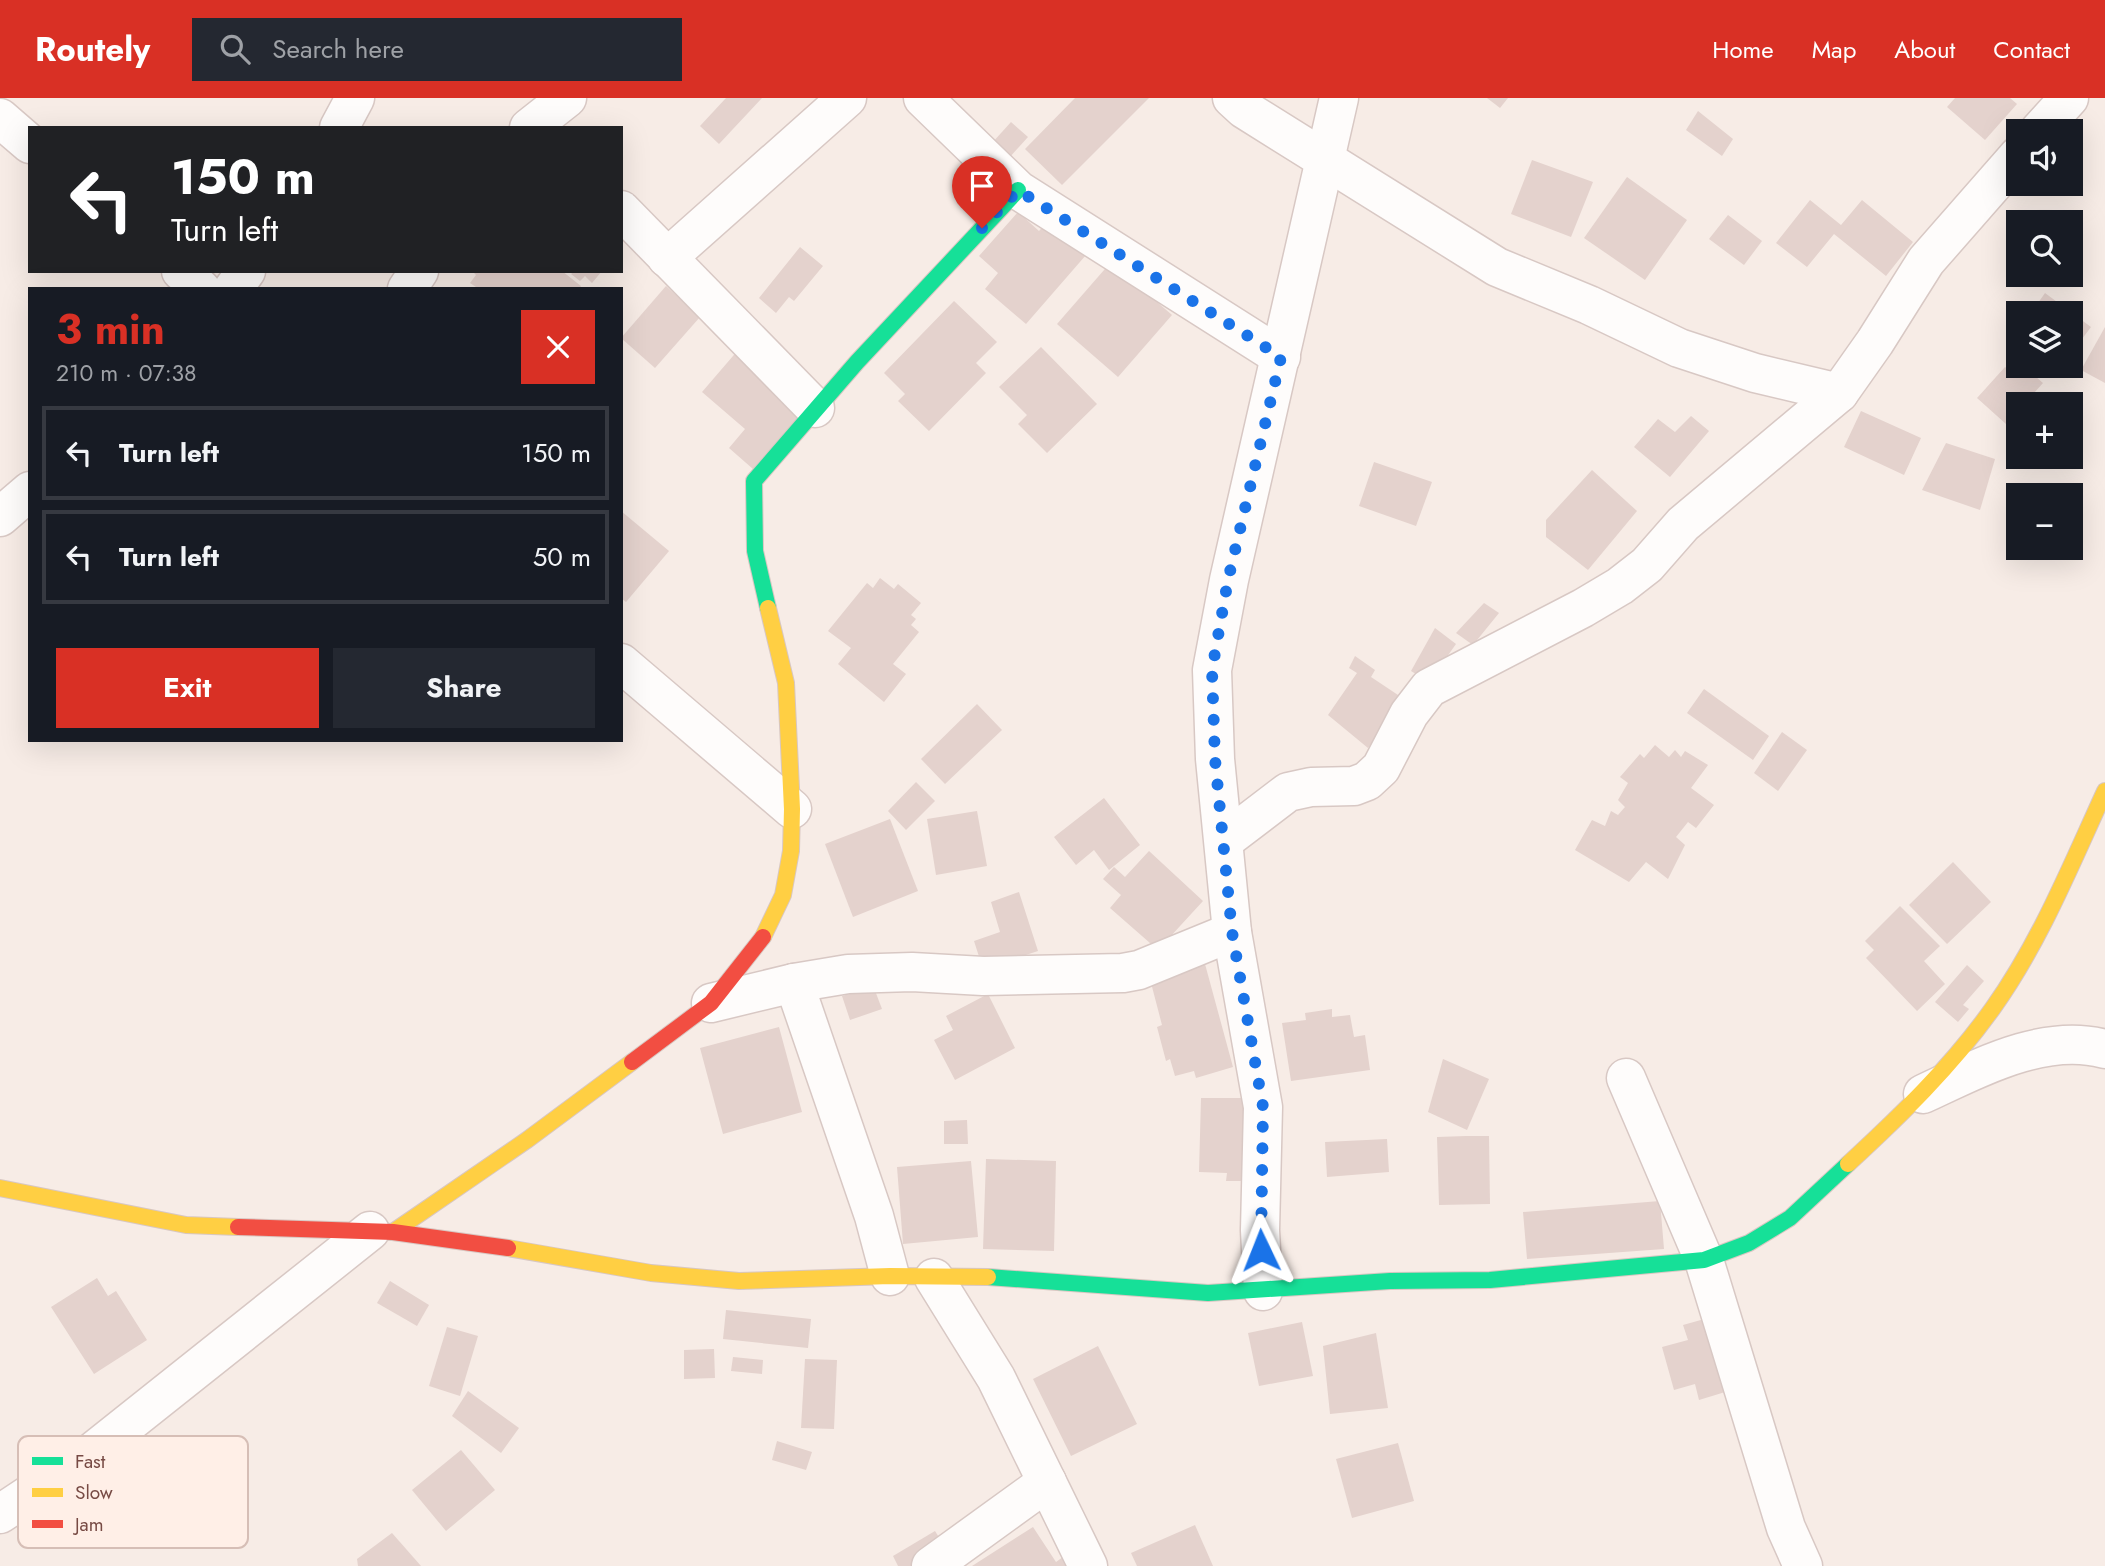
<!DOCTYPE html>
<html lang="en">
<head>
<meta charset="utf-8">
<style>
  :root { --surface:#171b24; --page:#242831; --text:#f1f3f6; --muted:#9ea1a6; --line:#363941; --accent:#d93025 }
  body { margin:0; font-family:Jost,sans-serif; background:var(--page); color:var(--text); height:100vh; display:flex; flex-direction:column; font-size:26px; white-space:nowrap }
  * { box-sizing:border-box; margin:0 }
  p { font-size:23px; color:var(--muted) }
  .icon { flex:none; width:38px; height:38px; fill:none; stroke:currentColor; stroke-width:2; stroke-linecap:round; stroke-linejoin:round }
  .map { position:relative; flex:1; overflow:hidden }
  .details { position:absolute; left:28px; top:189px; width:595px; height:455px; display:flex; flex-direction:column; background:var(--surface); border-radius:0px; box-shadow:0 7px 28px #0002 }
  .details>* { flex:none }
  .top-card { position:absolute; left:28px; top:28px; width:595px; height:147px; border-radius:0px; box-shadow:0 7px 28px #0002; background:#202124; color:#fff; overflow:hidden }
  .fabs { position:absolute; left:2006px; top:21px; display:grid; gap:14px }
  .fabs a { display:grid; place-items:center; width:77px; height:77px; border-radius:0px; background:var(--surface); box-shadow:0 7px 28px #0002; font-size:35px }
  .pin { position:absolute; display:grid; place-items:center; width:60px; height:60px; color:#fff; margin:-72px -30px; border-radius:50% 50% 50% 0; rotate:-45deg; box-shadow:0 0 7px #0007 }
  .pin .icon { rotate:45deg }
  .me { position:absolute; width:77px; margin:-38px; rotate:358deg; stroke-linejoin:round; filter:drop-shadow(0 0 5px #0008) }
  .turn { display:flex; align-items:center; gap:24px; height:147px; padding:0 28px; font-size:32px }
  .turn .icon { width:91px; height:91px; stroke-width:2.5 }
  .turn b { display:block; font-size:49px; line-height:60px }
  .round { display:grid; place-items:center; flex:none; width:74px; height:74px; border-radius:0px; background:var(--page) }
  .summary { display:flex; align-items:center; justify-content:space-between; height:119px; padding:0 28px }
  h1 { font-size:42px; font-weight:700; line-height:52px; color:var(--accent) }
  .action { display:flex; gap:14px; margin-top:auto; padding:14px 28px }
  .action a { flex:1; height:80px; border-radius:0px; background:var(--accent); color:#fff; font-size:28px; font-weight:700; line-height:80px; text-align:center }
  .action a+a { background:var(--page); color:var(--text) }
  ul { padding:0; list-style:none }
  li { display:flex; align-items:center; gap:21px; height:94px; margin:0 14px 10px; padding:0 14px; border:4px solid var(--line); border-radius:0px }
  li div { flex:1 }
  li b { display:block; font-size:26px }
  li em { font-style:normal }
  header { display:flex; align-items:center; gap:42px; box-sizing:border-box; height:98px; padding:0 35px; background:var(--accent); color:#fff }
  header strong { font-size:33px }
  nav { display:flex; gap:38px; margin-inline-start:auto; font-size:24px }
  .search { width:490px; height:63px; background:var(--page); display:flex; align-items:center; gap:18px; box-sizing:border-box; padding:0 24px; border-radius:0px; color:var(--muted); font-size:26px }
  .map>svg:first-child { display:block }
</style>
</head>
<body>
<header>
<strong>Routely</strong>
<div class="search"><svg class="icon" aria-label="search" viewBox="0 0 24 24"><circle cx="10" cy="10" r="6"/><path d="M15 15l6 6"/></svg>Search here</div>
<nav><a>Home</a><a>Map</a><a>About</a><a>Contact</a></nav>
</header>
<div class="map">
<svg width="2105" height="1468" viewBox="0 0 2105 1468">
  <rect width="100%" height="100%" fill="#f7ece6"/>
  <g fill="#e4d2cd">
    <path d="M 726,0 L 762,0 L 719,46 L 700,28 Z"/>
    <path d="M 1075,0 L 1149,0 L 1062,87 L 1025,51 Z"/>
    <path d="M 1487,0 L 1508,0 L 1500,10 Z"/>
    <path d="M 1955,0 L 2010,0 L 2017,6 L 1985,42 L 1947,9 Z"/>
    <path d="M 1698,13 L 1733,41 L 1722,58 L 1686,32 Z"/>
    <path d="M 1011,24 L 1028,39 L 1009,60 L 992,45 Z"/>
    <path d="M 1532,62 L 1593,84 L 1571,139 L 1511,116 Z"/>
    <path d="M 1627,79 L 1687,122 L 1645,182 L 1584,140 Z"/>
    <path d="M 1810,102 L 1841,127 L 1862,102 L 1913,144 L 1886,178 L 1834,136 L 1807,169 L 1776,145 Z"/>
    <path d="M 1018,114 L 1039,133 L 1047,124 L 1086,157 L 1026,226 L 985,191 L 998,175 L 979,158 Z"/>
    <path d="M 1728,117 L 1762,143 L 1744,167 L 1709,141 Z"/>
    <path d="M 800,149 L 823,168 L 794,203 L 789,199 L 776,215 L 759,200 Z"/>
    <path d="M 1111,164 L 1172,217 L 1118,279 L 1057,226 Z"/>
    <path d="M 472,173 L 562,173 L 581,188 L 579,191 L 479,191 L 470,185 L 476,177 Z"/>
    <path d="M 574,173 L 602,173 L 592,185 L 585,178 L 580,183 L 571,176 Z"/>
    <path d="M 666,188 L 700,219 L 655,270 L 621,240 Z"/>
    <path d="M 2045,195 L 2091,229 L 2070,257 L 2070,215 L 2031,215 Z"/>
    <path d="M 954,203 L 997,244 L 976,265 L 986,275 L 929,333 L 898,303 L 905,296 L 884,275 Z"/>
    <path d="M 2105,229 L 2105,285 L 2081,272 Z"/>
    <path d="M 1041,249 L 1097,306 L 1047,355 L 1018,326 L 1027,317 L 999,289 Z"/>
    <path d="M 739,251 L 807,309 L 753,371 L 729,350 L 745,331 L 702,294 Z"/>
    <path d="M 2005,269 L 2019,280 L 2027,271 L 2043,285 L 2024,306 L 2018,306 L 2018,313 L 2006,326 L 1977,300 Z"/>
    <path d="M 1861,313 L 1921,340 L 1904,377 L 1844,349 Z"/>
    <path d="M 1691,318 L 1709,333 L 1670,379 L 1634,349 L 1658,321 L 1675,334 Z"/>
    <path d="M 1946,345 L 1995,361 L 1980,412 L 1922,392 Z"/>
    <path d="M 1374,364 L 1432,384 L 1416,428 L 1359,408 Z"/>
    <path d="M 1592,372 L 1637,413 L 1588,472 L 1546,439 L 1546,422 Z"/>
    <path d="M 621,413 L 669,453 L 626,504 L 621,500 Z"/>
    <path d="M 880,480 L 894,491 L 898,486 L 921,505 L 911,517 L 916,521 L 911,527 L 919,534 L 893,566 L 906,576 L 884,604 L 838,566 L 851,550 L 828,533 L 867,485 L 873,490 Z"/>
    <path d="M 1484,505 L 1499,515 L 1473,547 L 1456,535 Z"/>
    <path d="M 1435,530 L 1456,546 L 1429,584 L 1411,573 Z"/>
    <path d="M 1355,558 L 1375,572 L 1371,579 L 1404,601 L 1368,650 L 1328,617 L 1357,575 L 1349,570 Z"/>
    <path d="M 1704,591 L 1769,638 L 1753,662 L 1687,615 Z"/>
    <path d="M 977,606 L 1002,632 L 945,686 L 921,661 Z"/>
    <path d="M 1782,634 L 1807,652 L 1778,693 L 1754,675 Z"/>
    <path d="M 1655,647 L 1669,659 L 1675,652 L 1681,659 L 1685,653 L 1708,667 L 1691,690 L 1714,707 L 1696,730 L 1688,724 L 1676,739 L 1685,747 L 1668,781 L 1646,764 L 1629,784 L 1575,752 L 1592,722 L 1605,728 L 1611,713 L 1618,717 L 1625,709 L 1618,702 L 1628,685 L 1620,679 L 1640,656 L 1644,660 Z"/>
    <path d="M 916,684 L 935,703 L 906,732 L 888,713 Z"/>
    <path d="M 1104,700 L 1140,747 L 1109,772 L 1094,752 L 1076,767 L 1054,739 Z"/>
    <path d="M 977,713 L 987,768 L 936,777 L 927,721 Z"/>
    <path d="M 890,721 L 918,793 L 853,819 L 825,746 Z"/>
    <path d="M 1149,753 L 1203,803 L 1158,852 L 1110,810 L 1121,797 L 1103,781 L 1114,769 L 1125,779 Z"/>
    <path d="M 1953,764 L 1991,804 L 1947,846 L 1909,807 Z"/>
    <path d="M 1019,794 L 1038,853 L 983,871 L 974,843 L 1000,834 L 991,804 Z"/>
    <path d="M 1900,808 L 1940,848 L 1924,863 L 1945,886 L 1917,913 L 1866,860 L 1874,852 L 1865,843 Z"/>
    <path d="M 1205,866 L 1233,969 L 1196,980 L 1194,973 L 1175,978 L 1170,961 L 1166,963 L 1157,929 L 1162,927 L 1150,881 Z"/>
    <path d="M 1967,867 L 1984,883 L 1963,907 L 1969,911 L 1958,924 L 1935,904 Z"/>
    <path d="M 874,890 L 882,911 L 850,922 L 842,898 Z"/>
    <path d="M 988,896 L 1015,950 L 955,982 L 934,942 L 953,932 L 946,918 Z"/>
    <path d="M 1332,911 L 1332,919 L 1350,917 L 1354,939 L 1365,937 L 1370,972 L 1291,983 L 1282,925 L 1306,922 L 1305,915 Z"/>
    <path d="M 779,929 L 802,1014 L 723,1036 L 700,950 Z"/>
    <path d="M 1443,961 L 1489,981 L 1467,1032 L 1428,1014 Z"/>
    <path d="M 1201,1000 L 1244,1000 L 1255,1083 L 1226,1083 L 1227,1075 L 1199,1074 Z"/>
    <path d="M 967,1022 L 968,1046 L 944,1046 L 944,1023 Z"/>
    <path d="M 1466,1038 L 1489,1038 L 1490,1106 L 1439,1107 L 1437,1039 Z"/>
    <path d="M 1387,1041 L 1389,1074 L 1327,1079 L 1325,1044 Z"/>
    <path d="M 986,1061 L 1056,1063 L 1054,1153 L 983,1151 Z"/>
    <path d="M 971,1063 L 978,1139 L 903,1146 L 897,1069 Z"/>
    <path d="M 1660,1103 L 1664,1151 L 1527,1161 L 1523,1114 Z"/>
    <path d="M 97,1180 L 108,1198 L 116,1193 L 147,1242 L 94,1276 L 51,1209 Z"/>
    <path d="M 390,1183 L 429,1207 L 417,1228 L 377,1205 Z"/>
    <path d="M 726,1212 L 811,1221 L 808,1250 L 723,1241 Z"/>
    <path d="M 1715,1218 L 1735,1291 L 1699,1302 L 1695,1286 L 1674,1292 L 1662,1249 L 1688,1242 L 1683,1227 Z"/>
    <path d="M 1302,1224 L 1313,1278 L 1259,1288 L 1248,1235 Z"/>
    <path d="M 447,1229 L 478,1238 L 460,1298 L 429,1288 Z"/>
    <path d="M 1376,1235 L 1388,1310 L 1330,1316 L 1323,1248 Z"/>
    <path d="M 1098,1248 L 1137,1326 L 1071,1358 L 1033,1281 Z"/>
    <path d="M 714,1251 L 715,1280 L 684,1281 L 684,1252 Z"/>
    <path d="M 733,1259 L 763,1262 L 762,1276 L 731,1273 Z"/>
    <path d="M 805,1261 L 837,1262 L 834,1331 L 801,1330 Z"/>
    <path d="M 468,1293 L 519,1330 L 501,1355 L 452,1318 Z"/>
    <path d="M 777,1343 L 812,1354 L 806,1372 L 772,1362 Z"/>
    <path d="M 1398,1345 L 1414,1403 L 1352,1420 L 1336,1361 Z"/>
    <path d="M 461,1352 L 495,1392 L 446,1433 L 412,1392 Z"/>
    <path d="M 1195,1427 L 1213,1468 L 1137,1468 L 1131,1455 Z"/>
    <path d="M 1033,1429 L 1056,1464 L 1074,1451 L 1085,1468 L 972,1468 Z"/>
    <path d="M 935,1433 L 948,1454 L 924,1468 L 898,1468 L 893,1458 Z"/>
    <path d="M 392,1435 L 421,1468 L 358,1468 L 357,1461 Z"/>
  </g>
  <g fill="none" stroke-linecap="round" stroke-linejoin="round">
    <g stroke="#d8c8c4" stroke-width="41">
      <g id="street">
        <path d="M 923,0 L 1018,92 L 1281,259"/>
        <path d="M 1232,0 L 1244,11 L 1497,169 L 1589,207 L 1679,250 L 1755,275 L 1839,295"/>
        <path d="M 0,20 L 30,46"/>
        <path d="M 339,30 L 355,0"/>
        <path d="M 529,30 L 567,0"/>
        <path d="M 2039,33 L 2069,0"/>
        <path d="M 621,112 L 815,310"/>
        <path d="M 667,160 L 847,0"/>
        <path d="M 181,173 L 201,191"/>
        <path d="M 233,191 L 246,173"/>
        <path d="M 407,191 L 419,173"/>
        <path d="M 0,419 L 30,393"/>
        <path d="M 621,565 L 792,711"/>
        <path d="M 1225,742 L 1288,694 L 1311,689 L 1354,688 L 1367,683 L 1381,670 L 1409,616 L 1429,590 L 1583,510 L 1620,488 L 1647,467 L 1683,426 L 1839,295 L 1875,244 L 1926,163 L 2018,58"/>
        <path d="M 794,885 L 874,1118 L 890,1178"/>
        <path d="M 711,905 L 794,885 L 848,876 L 912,874 L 983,878 L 1123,875 L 1139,872 L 1232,834"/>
        <path d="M 1626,980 L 1704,1162 L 1786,1430 L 1803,1468"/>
        <path d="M 1923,996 C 1977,971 2044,934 2105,951"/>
        <path d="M 934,1180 L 996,1280 L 1088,1468"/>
        <path d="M 1263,1193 L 1260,1132 L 1263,1009 L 1232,834 L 1215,661 L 1212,572 L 1229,482 L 1339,0"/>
        <path d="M 0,1416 L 86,1359 L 370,1133"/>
        <path d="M 931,1468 L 1047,1384"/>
      </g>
    </g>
    <g stroke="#d8c7c2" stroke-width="18">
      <g id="fast">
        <path d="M 768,510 L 755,453 L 754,383 L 857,264 L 1018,92"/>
        <path d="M 988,1179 L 1208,1195 L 1390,1183 L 1490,1182 L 1704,1162 L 1749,1145 L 1790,1120 L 1848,1066"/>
      </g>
    </g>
    <g stroke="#d8c7c2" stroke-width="18">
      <g id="slow">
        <path d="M 763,839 L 783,797 L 791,753 L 792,711 L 786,585 L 768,510"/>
        <path d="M 1848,1066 C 1900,1018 1951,969 1993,910 C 2040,844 2071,767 2105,693"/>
        <path d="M 0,1090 L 186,1127 L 238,1129"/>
        <path d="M 393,1134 L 527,1042 L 632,964"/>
        <path d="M 508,1150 L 651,1175 L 739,1183 L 890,1178 L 988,1179"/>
      </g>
    </g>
    <g stroke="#d8c7c2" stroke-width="18">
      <g id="jam">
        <path d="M 632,964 L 711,905 L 763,839"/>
        <path d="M 238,1129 L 393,1134 L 508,1150"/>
      </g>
    </g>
    <use href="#street" stroke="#fefcfb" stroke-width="38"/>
    <use href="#fast" stroke="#16e098" stroke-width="16"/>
    <use href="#slow" stroke="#ffcf43" stroke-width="16"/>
    <use href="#jam" stroke="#f24e42" stroke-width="16"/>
  </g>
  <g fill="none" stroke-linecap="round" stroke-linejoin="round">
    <path stroke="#1a73e8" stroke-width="12" stroke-dasharray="0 21.6" d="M 982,130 L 1018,92 L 1281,259 L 1228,482 L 1212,572 L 1215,661 L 1232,834 L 1263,1009 L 1261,1152"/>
  </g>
  <rect x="18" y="1338" width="230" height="112" rx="10" fill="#ffefe7" stroke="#d6beb6" stroke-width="2"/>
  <rect x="32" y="1359" width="31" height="8" fill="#16e098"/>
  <rect x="32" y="1390" width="31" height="9" fill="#ffcf43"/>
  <rect x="32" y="1422" width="31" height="8" fill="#f24e42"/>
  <g font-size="19" fill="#774a44">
    <text x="75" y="1370">Fast</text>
    <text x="75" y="1401">Slow</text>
    <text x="75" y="1433">Jam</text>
  </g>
</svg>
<div class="fabs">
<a><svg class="icon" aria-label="sound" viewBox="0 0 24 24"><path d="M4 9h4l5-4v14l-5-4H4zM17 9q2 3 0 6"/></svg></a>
<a><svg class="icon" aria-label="search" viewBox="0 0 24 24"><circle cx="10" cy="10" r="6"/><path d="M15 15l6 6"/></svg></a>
<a><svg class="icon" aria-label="layers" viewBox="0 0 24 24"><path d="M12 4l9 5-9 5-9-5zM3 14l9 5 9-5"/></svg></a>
<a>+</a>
<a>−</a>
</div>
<div class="pin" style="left:982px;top:130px;background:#d93025"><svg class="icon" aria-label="arrive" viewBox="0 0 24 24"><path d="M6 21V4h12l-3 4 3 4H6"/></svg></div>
<svg class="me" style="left:1261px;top:1152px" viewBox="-20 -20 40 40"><path d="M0-17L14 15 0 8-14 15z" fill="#1a73e8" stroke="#fff" stroke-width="4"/></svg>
<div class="top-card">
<div class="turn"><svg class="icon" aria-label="left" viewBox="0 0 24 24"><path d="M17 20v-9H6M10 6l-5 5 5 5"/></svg><div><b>150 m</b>Turn left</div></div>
</div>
<section class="details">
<div class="summary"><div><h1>3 min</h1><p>210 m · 07:38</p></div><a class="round" style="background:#d93025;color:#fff"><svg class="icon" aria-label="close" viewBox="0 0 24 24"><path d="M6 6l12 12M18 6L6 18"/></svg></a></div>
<ul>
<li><svg class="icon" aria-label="left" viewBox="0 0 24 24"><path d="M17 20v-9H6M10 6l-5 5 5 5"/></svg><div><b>Turn left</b></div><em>150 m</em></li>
<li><svg class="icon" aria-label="left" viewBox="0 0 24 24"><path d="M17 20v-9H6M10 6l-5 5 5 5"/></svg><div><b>Turn left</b></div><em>50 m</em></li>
</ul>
<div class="action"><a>Exit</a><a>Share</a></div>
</section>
</div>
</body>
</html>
